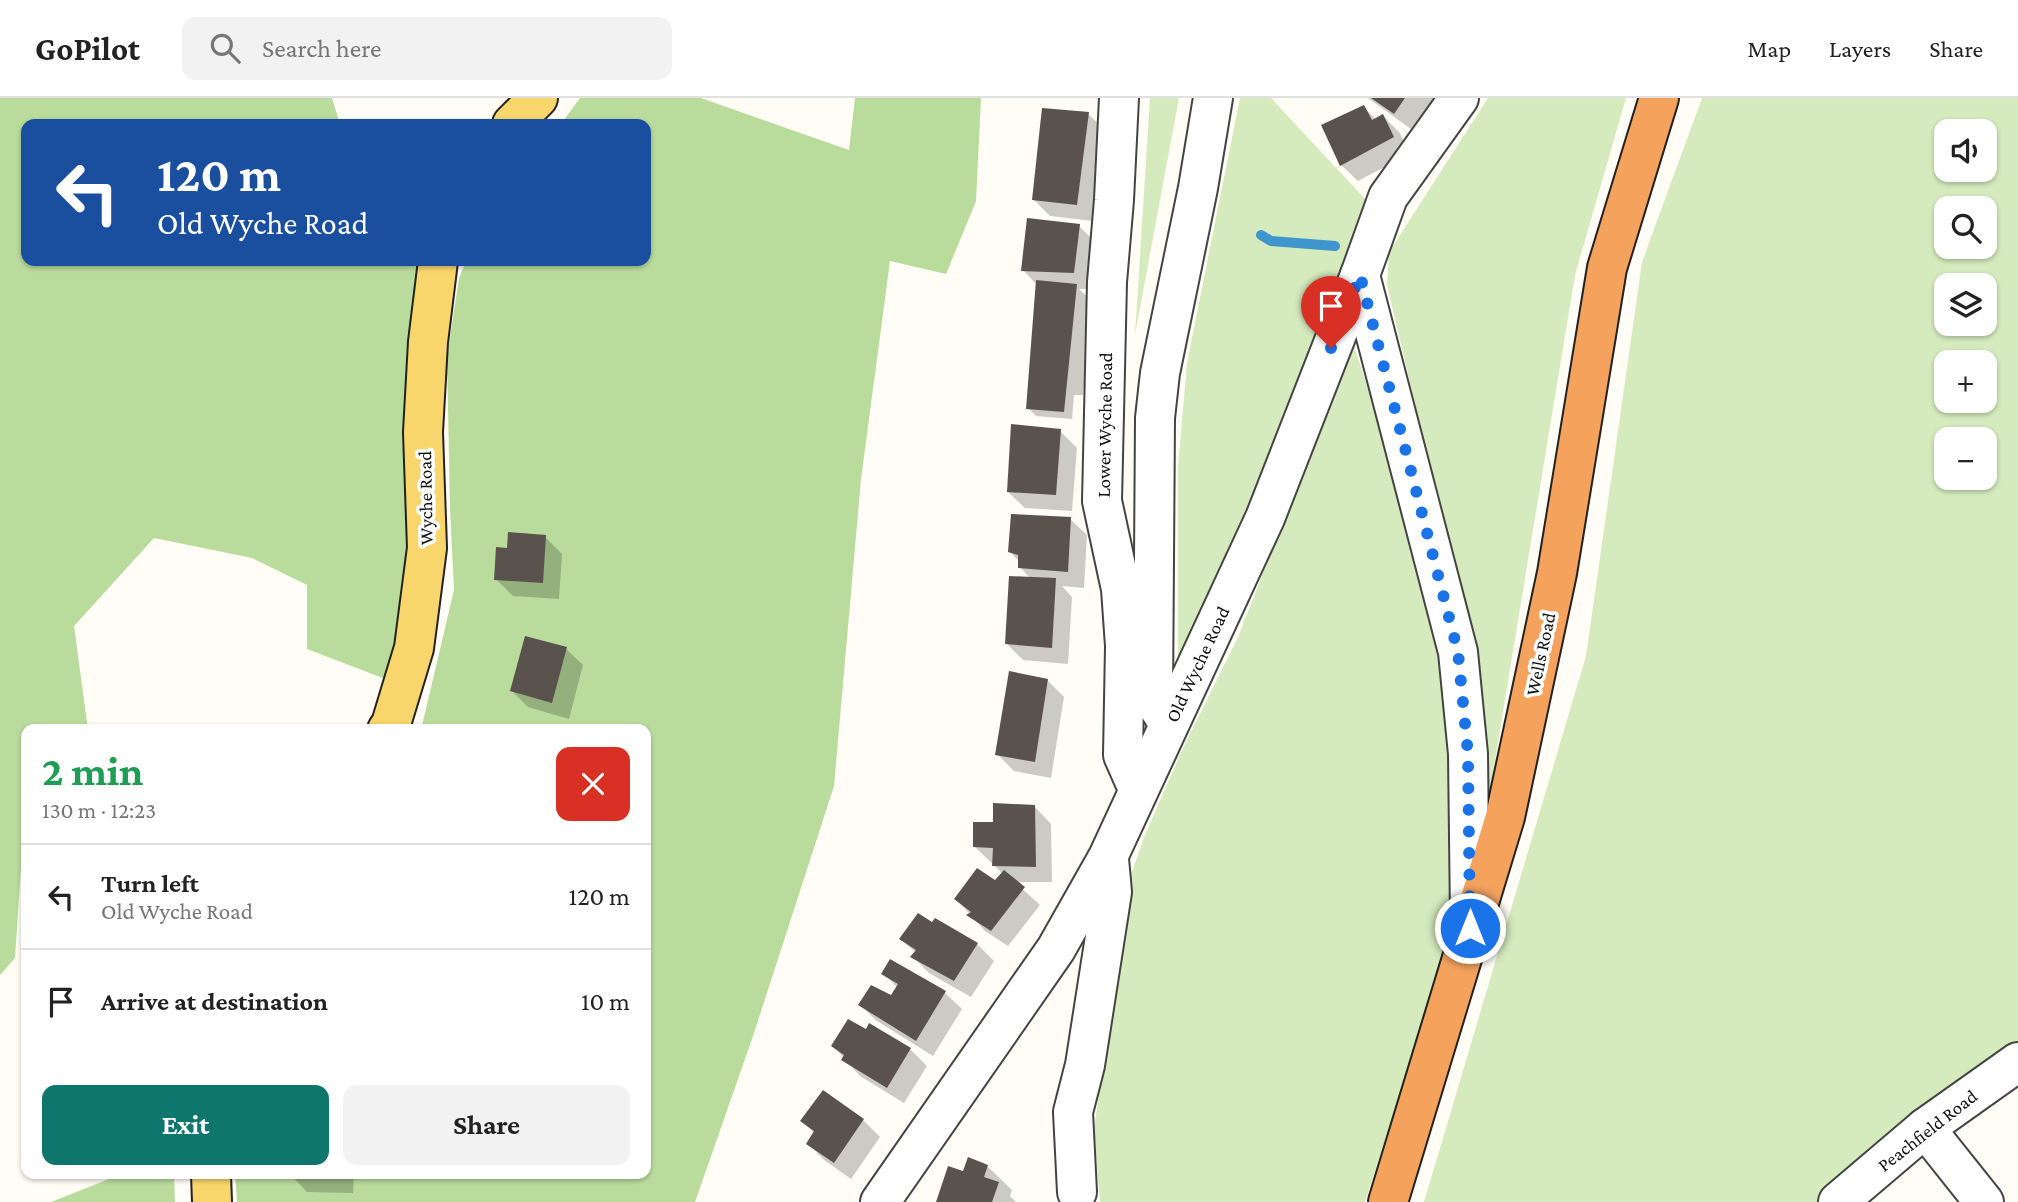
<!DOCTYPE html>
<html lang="en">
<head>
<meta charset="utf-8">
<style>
  :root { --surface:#fff; --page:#f2f2f2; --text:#222; --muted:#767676; --line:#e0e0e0; --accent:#0f766e }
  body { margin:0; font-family:"Crimson Pro",serif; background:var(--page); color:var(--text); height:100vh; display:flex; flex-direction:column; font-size:26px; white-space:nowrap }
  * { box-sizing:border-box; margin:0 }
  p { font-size:23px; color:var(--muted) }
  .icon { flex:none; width:38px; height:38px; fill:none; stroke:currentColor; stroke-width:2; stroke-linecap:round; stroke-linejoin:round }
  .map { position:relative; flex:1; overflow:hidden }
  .panel { position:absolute; left:21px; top:626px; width:630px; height:455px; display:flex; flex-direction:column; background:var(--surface); border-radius:14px; box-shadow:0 2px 5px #0004 }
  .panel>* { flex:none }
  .banner { position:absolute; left:21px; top:21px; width:630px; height:147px; border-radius:14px; box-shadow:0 2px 5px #0004; background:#1a4fa0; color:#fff; overflow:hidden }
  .fabs { position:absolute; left:1934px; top:21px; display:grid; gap:14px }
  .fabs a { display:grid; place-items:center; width:63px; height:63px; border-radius:14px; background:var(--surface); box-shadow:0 2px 5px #0004; font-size:35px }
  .pin { position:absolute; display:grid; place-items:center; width:60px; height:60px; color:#fff; margin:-72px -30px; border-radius:50% 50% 50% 0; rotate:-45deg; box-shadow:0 0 7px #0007 }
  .pin .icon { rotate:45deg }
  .me { position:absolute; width:77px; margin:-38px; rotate:0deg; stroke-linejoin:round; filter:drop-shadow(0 0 5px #0008) }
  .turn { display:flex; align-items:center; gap:24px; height:147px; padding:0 21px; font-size:32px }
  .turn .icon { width:91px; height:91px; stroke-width:2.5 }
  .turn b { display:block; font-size:49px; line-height:60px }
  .round { display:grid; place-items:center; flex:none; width:74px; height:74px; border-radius:14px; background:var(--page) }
  .summary { display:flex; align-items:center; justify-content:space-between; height:119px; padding:0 21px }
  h1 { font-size:42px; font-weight:700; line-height:52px; color:#1e9e55 }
  .cta { display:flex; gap:14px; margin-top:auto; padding:14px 21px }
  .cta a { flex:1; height:80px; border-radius:14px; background:var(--accent); color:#fff; font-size:28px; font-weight:700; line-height:80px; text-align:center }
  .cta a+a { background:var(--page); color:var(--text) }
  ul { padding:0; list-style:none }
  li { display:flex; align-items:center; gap:21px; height:105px; padding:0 21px; border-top:2px solid var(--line) }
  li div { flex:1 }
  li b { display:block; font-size:26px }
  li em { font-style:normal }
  header { display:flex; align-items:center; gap:42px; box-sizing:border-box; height:98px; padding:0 35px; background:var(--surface); border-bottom:2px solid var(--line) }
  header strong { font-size:33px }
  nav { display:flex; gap:38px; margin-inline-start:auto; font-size:24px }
  .search { width:490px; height:63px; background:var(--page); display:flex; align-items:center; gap:18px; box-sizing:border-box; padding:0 24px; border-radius:14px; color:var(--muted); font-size:26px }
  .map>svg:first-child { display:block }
</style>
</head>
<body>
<header>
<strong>GoPilot</strong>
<div class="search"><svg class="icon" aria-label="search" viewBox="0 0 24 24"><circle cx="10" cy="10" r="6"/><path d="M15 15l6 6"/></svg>Search here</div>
<nav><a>Map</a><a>Layers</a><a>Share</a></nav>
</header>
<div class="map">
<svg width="2018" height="1104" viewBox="0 0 2018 1104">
  <rect width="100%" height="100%" fill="#fffdf5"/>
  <g fill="#d5ebbd" fill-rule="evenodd">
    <path d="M 1150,0 L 1179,0 L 1135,237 Z"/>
    <path d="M 1240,0 L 1271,0 L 1367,103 L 1274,375 L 1178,566 L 1178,369 L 1187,265 Z"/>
    <path d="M 1488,0 L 1626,0 L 1575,177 L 1484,729 L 1475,562 L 1387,187 L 1389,154 Z"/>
    <path d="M 1702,0 L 2018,0 L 2018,964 L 1838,1104 L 1424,1104 L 1586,558 L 1642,164 ZM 1946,33 L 1984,33 L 1984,72 L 1946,72 ZM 1946,110 L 1984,110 L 1984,149 L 1946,149 ZM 1946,187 L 1984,187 L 1984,226 L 1946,226 ZM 1946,264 L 1984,264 L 1984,303 L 1946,303 ZM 1946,341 L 1984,341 L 1984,380 L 1946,380 Z"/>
    <path d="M 1353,245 L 1411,422 L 1445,556 L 1459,814 L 1365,1104 L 1100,1104 L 1094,1032 L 1127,788 L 1145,737 L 1183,650 L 1238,539 Z"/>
  </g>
  <g fill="#b9dc9c">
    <path d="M 0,0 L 332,0 L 340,26 L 26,26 L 26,163 L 425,163 L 409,455 L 388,582 L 307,551 L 307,487 L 252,460 L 154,440 L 74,528 L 88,632 L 26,632 L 26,732 L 23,737 L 15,860 L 0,877 Z"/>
    <path d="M 580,0 L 701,0 L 849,52 L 855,0 L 981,0 L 976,103 L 946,176 L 890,163 L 861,381 L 834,688 L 753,938 L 695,1104 L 237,1104 L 235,1076 L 646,1076 L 646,632 L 421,632 L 454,492 L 450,411 L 447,260 L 459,180 L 466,163 L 646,163 L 646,26 L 561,26 Z"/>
    <path d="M 122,1076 L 174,1076 L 175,1104 L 51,1104 Z"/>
  </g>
  <g fill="#0003">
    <path d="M 1368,0 L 1434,0 L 1411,31 Z"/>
    <path d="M 1364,9 L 1376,22 L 1383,18 L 1400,35 L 1409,56 L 1358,83 L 1341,67 Z"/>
    <path d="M 1088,16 L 1105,32 L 1093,123 L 1050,118 L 1033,101 Z"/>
    <path d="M 1079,128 L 1095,144 L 1090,191 L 1079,191 L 1093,204 L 1083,297 L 1074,297 L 1072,321 L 1036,318 L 1028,310 L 1037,187 L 1023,172 Z"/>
    <path d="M 1060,333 L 1077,350 L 1072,413 L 1025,410 L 1008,394 Z"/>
    <path d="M 1070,421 L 1087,437 L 1084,490 L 1062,488 L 1072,499 L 1068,566 L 1023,562 L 1006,545 L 1031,481 L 1020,469 L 1020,464 L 1010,454 Z"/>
    <path d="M 545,439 L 562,456 L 559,501 L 513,498 L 496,481 L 509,452 Z"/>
    <path d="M 566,551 L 583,567 L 569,621 L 528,609 L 512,593 Z"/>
    <path d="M 1047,582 L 1064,599 L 1051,680 L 1014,673 L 997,656 Z"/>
    <path d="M 1035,709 L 1051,726 L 1052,784 L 1015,784 L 1040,807 L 1008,848 L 985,833 L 956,801 L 996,784 L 1003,776 L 975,749 L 995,726 Z"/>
    <path d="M 933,826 L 977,846 L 994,863 L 971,899 L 929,875 L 913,859 L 916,855 L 901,841 Z"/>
    <path d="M 890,863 L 945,895 L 962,911 L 933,958 L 877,923 L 860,907 L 892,899 L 898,890 L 883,875 Z"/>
    <path d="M 833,948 L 910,951 L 927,968 L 904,1005 L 860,978 Z"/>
    <path d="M 823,994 L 863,1022 L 880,1039 L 851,1081 L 824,1062 L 808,1045 L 814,1035 L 802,1023 Z"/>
    <path d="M 987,1068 L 1012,1092 L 1010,1098 L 1016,1104 L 938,1104 L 964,1075 Z"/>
    <path d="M 290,1076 L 354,1076 L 353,1095 L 307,1094 Z"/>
  </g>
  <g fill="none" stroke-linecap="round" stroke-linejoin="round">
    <path stroke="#3f96cf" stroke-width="10" d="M 1261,137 L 1271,143 L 1335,148"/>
  </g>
  <g fill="#5a524d">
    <path d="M 1371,0 L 1405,0 L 1394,16 Z"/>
    <path d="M 1364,7 L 1372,22 L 1383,16 L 1394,39 L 1340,68 L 1321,27 Z"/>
    <path d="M 1042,10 L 1089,14 L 1077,107 L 1032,102 Z"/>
    <path d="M 1027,120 L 1080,126 L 1074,175 L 1021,173 Z"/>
    <path d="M 1036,182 L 1077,186 L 1064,314 L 1026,311 Z"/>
    <path d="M 1011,326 L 1061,331 L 1056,397 L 1007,394 Z"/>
    <path d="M 1011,416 L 1071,419 L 1068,474 L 1018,470 L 1018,457 L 1008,454 Z"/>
    <path d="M 508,434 L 546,437 L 543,485 L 494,482 L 496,449 L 507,450 Z"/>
    <path d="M 1009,478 L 1056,480 L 1052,550 L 1005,546 Z"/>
    <path d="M 525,538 L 567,549 L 552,605 L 510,593 Z"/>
    <path d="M 1009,573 L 1048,581 L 1035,664 L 995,657 Z"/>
    <path d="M 993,705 L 1035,707 L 1036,769 L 992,768 L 993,750 L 973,749 L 973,724 L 993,724 Z"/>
    <path d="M 977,770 L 995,782 L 1004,772 L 1025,789 L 991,833 L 966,817 L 971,814 L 954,801 Z"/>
    <path d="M 918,815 L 932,824 L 935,820 L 978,845 L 954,883 L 910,859 L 916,852 L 899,841 Z"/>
    <path d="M 890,861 L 946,893 L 916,943 L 858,907 L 871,887 L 891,897 L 898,886 L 881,876 Z"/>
    <path d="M 848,921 L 866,931 L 869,925 L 911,950 L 887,990 L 841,962 L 844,957 L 831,948 Z"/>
    <path d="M 823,992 L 864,1021 L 834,1065 L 806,1046 L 814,1033 L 800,1023 Z"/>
    <path d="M 968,1059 L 988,1067 L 984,1079 L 999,1084 L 992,1104 L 936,1104 L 948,1068 L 963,1073 Z"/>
  </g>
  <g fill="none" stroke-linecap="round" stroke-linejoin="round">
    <g stroke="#444" stroke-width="42">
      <g id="minor">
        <path d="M 1119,0 L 1114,102 L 1107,184 L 1102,403 L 1121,491 L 1125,548 L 1123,657 L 1138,691"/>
        <path d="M 1360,177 L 1458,554 L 1468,656 L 1470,820"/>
        <path d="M 1169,626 L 1153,601 L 1155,320 L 1160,275 L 1198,90 L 1213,0"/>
        <path d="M 1925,1030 L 1984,1104"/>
        <path d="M 1077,1094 L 1073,1014 L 1085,967 L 1112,794 L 1109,761"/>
        <path d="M 880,1104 L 1056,851 L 1108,759 L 1265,420 L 1360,177 L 1388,99 L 1459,0"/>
        <path d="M 1838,1104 L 1925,1030 L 2018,964"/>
      </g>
    </g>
    <g stroke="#222" stroke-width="42">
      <g id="major">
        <path d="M 512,26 L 538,0"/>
        <path d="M 387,632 L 391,626 L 414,550 L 427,450 L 423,334 L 428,244 L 438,163"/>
        <path d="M 211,1076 L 212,1104"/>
      </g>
    </g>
    <g stroke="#222" stroke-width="42">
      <path id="highway" d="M 1388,1104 L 1505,719 L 1557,475 L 1607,170 L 1659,0"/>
    </g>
    <use href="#minor" stroke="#fff" stroke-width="38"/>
    <use href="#major" stroke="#f9d66b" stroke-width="38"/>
    <use href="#highway" stroke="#f5a25d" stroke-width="38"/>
  </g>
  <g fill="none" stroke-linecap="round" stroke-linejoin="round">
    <path stroke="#1a73e8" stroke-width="12" stroke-dasharray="0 21.6" d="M 1331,250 L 1360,177 L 1458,554 L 1468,656 L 1470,830"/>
  </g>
  <g text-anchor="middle" stroke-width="7" stroke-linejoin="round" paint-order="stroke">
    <g font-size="19" fill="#111" stroke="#fff">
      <text transform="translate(1104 327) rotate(-89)" y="7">Lower Wyche Road</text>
      <text transform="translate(425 400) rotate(-91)" y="7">Wyche Road</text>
      <text transform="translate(1540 556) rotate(-78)" y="7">Wells Road</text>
      <text transform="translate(1197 566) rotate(-65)" y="7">Old Wyche Road</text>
      <text transform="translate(1927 1032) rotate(-38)" y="7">Peachfield Road</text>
    </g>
  </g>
</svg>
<div class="fabs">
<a><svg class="icon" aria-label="sound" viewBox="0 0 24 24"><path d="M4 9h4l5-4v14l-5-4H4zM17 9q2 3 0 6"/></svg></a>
<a><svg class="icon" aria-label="search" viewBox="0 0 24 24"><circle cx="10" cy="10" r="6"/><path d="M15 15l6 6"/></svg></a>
<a><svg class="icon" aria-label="layers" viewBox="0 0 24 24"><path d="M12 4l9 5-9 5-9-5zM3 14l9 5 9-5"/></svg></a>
<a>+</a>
<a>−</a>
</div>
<div class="pin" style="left:1331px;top:250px;background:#d93025"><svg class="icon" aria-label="arrive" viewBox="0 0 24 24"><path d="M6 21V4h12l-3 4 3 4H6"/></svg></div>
<svg class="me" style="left:1470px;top:830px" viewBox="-20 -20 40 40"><circle r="17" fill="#1a73e8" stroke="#fff" stroke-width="3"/><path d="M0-11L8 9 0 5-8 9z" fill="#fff"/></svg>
<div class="banner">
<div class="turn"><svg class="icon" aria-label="left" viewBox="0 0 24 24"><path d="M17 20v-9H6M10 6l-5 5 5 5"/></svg><div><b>120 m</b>Old Wyche Road</div></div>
</div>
<section class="panel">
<div class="summary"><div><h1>2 min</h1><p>130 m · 12:23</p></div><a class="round" style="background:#d93025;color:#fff"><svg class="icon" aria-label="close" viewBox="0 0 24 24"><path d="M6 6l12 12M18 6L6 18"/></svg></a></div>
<ul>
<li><svg class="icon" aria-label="left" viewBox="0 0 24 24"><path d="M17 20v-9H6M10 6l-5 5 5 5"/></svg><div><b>Turn left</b><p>Old Wyche Road</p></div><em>120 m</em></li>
<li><svg class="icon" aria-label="arrive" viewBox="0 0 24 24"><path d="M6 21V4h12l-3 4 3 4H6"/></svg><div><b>Arrive at destination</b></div><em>10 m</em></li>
</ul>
<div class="cta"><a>Exit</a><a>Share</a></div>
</section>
</div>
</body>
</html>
